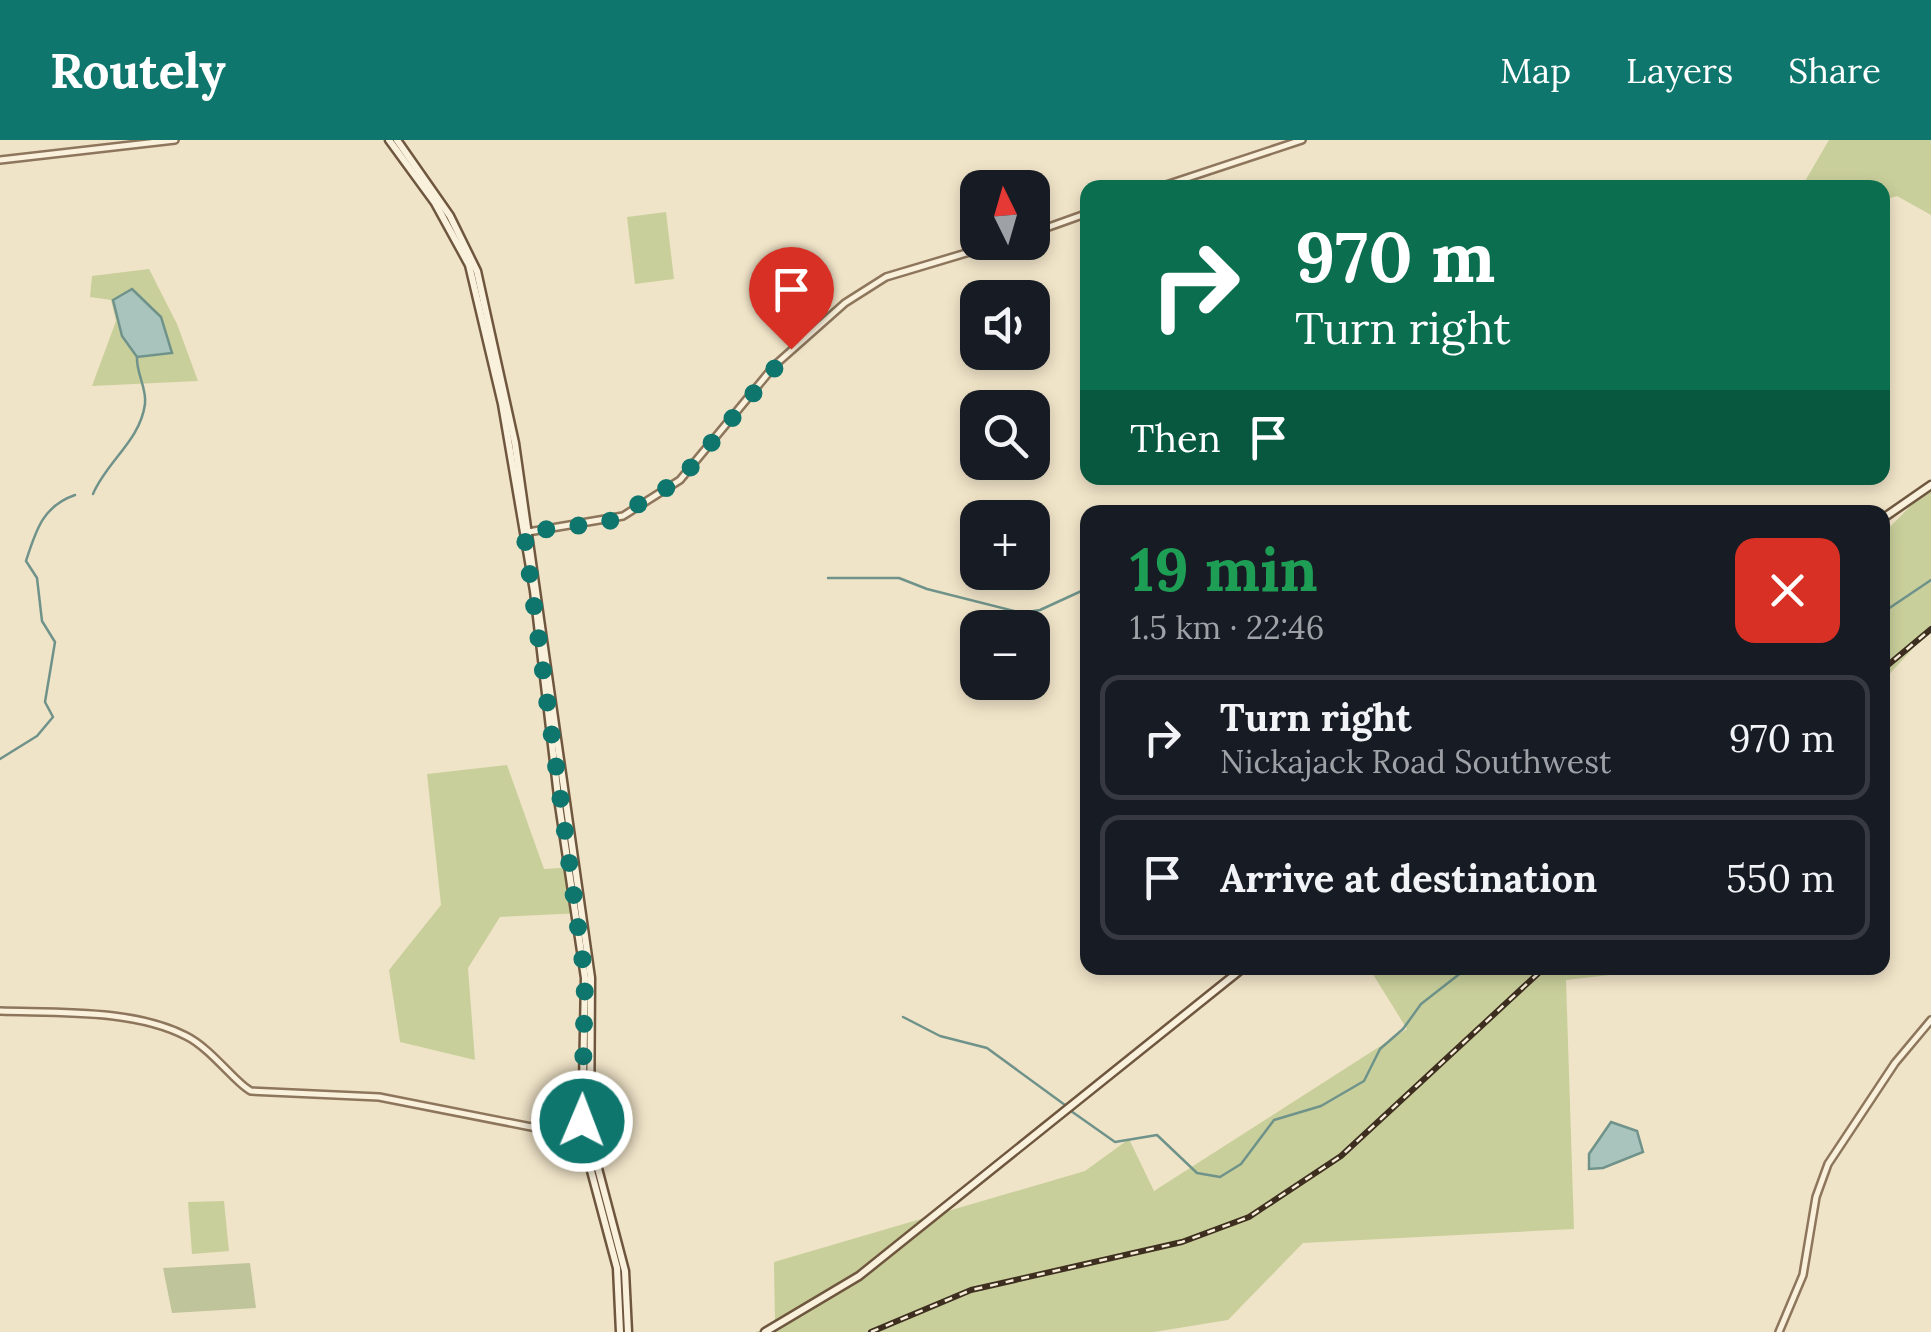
<!DOCTYPE html>
<html lang="en">
<head>
<meta charset="utf-8">
<style>
  :root { --surface:#171b24; --page:#20242c; --text:#f1f3f6; --muted:#9ea1a6; --line:#363941; --accent:#0f766e }
  body { margin:0; font-family:Lora,serif; background:var(--page); color:var(--text); height:100vh; display:flex; flex-direction:column; font-size:38px; white-space:nowrap }
  * { box-sizing:border-box; margin:0 }
  p { font-size:32px; color:var(--muted) }
  .icon { flex:none; width:55px; height:55px; fill:none; stroke:currentColor; stroke-width:2; stroke-linecap:round; stroke-linejoin:round }
  .map { position:relative; flex:1; overflow:hidden }
  .side { position:absolute; left:1080px; top:365px; width:810px; height:470px; display:flex; flex-direction:column; background:var(--surface); border-radius:20px; box-shadow:0 5px 15px #0003 }
  .side>* { flex:none }
  .top-card { position:absolute; left:1080px; top:40px; width:810px; height:305px; border-radius:20px; box-shadow:0 5px 15px #0003; background:#0b6e4f; color:#fff; overflow:hidden }
  .needle { width:65px; rotate:355deg }
  .controls { position:absolute; left:960px; top:30px; display:grid; gap:20px }
  .controls a { display:grid; place-items:center; width:90px; height:90px; border-radius:20px; background:var(--surface); box-shadow:0 5px 15px #0003; font-size:50px }
  .pin { position:absolute; display:grid; place-items:center; width:85px; height:85px; color:#fff; margin:-102px -42px; border-radius:50% 50% 50% 0; rotate:-45deg; box-shadow:0 0 10px #0007 }
  .pin .icon { rotate:45deg }
  .me { position:absolute; width:110px; margin:-55px; rotate:1deg; stroke-linejoin:round; filter:drop-shadow(0 0 8px #0008) }
  .turn { display:flex; align-items:center; gap:35px; height:210px; padding:0 50px; font-size:45px }
  .turn .icon { width:130px; height:130px; stroke-width:2.5 }
  .turn b { display:block; font-size:70px; line-height:85px }
  .then { display:flex; align-items:center; height:95px; padding:0 50px; background:#0003; gap:20px; font-size:38px }
  .round { display:grid; place-items:center; flex:none; width:105px; height:105px; border-radius:20px; background:var(--page) }
  .overview { display:flex; align-items:center; justify-content:space-between; height:170px; padding:0 50px }
  h1 { font-size:60px; font-weight:700; line-height:75px; color:#1e9e55 }
  ul { padding:0; list-style:none }
  li { display:flex; align-items:center; gap:30px; height:125px; margin:0 20px 15px; padding:0 30px; border:5px solid var(--line); border-radius:20px }
  li div { flex:1 }
  li b { display:block; font-size:38px }
  li em { font-style:normal }
  header { display:flex; align-items:center; gap:60px; box-sizing:border-box; height:140px; padding:0 50px; background:var(--accent); color:#fff }
  header strong { font-size:48px }
  nav { display:flex; gap:55px; margin-inline-start:auto; font-size:35px }
  .map>svg:first-child { display:block }
</style>
</head>
<body>
<header>
<strong>Routely</strong>
<nav><a>Map</a><a>Layers</a><a>Share</a></nav>
</header>
<div class="map">
<svg width="1931" height="1192" viewBox="0 0 1931 1192">
  <rect width="100%" height="100%" fill="#f0e4c8"/>
  <g fill="#c9cf9b">
    <path d="M 1829,0 L 1931,0 L 1931,75 L 1897,56 L 1883,60 L 1882,48 L 1774,47 L 1805,41 Z"/>
    <path d="M 666,72 L 674,139 L 635,144 L 627,77 Z"/>
    <path d="M 149,129 L 177,184 L 198,241 L 92,246 L 116,181 L 111,160 L 90,157 L 92,136 Z"/>
    <path d="M 1931,345 L 1931,489 L 1883,541 L 1883,394 Z"/>
    <path d="M 507,625 L 544,729 L 576,727 L 583,773 L 500,777 L 468,828 L 475,920 L 400,902 L 389,830 L 441,765 L 427,634 Z"/>
    <path d="M 1369,828 L 1671,828 L 1566,840 L 1574,1089 L 1303,1103 L 1228,1180 L 1154,1192 L 755,1192 L 775,1186 L 774,1122 L 1085,1031 L 1129,999 L 1154,1051 L 1407,889 Z"/>
    <path d="M 224,1061 L 229,1111 L 192,1114 L 188,1062 Z"/>
  </g>
  <path fill="#bfc49a" d="M 250,1123 L 256,1168 L 172,1173 L 163,1128 Z"/>
  <g fill="#a9c4bc" stroke="#6f938a" stroke-width="2.5">
    <path d="M 132,149 L 161,177 L 172,213 L 137,217 L 122,196 L 113,160 Z"/>
    <path d="M 1611,982 L 1637,991 L 1643,1012 L 1603,1028 L 1589,1029 L 1589,1014 Z"/>
  </g>
  <g fill="none" stroke-linecap="round" stroke-linejoin="round">
    <g stroke="#6f938a" stroke-width="2.5">
      <path d="M 93,354 C 107,321 140,301 145,264 C 147,248 136,233 137,217"/>
      <path d="M 828,438 L 899,438 L 927,449 L 1022,473 L 1040,470 L 1088,448"/>
      <path d="M 1882,473 L 1931,440"/>
      <path d="M 0,619 L 37,596 L 53,577 L 45,562 L 55,502 L 42,481 L 37,438 L 26,421 C 36,390 43,366 75,355"/>
      <path d="M 903,877 L 940,896 L 987,908 L 1065,965"/>
      <path d="M 1071,971 L 1115,1002 L 1157,995 L 1197,1033 L 1220,1037 L 1241,1024 L 1274,980 L 1321,966 L 1364,941 L 1380,909 L 1403,889 L 1421,864 L 1462,832"/>
    </g>
    <g stroke="#8d765c" stroke-width="10">
      <g id="tertiary">
        <path d="M 0,20 L 175,0"/>
        <path d="M 1157,48 L 1302,0"/>
        <path d="M 1032,93 L 1088,73"/>
        <path d="M 528,392 L 623,376 L 680,340 L 775,225 L 845,163 L 886,137 L 1003,102"/>
        <path d="M 0,871 C 58,873 134,869 186,896 C 211,908 238,946 251,951 L 379,957 L 582,997"/>
        <path d="M 1779,1192 L 1803,1135 L 1816,1057 L 1828,1024 L 1895,923 L 1931,880"/>
      </g>
    </g>
    <g stroke="#6f573f" stroke-width="11">
      <g id="secondary">
        <path d="M 389,0 L 435,63 L 469,125 L 502,264 L 534,451 L 559,665 L 585,838 L 582,997 L 617,1128 L 620,1192"/>
        <path d="M 397,0 L 450,76 L 477,131 L 515,303 L 591,838 L 590,998 L 625,1131 L 628,1192"/>
        <path d="M 1882,379 L 1931,345"/>
        <path d="M 765,1192 L 859,1136 L 1243,828"/>
      </g>
    </g>
    <use href="#tertiary" stroke="#faf1dc" stroke-width="5"/>
    <use href="#secondary" stroke="#faf1dc" stroke-width="6"/>
    <g stroke="#3d2e20" stroke-width="6">
      <g id="rail">
        <path d="M 1882,530 L 1931,489"/>
        <path d="M 871,1192 L 971,1150 L 1182,1102 L 1249,1077 L 1341,1016 L 1544,828"/>
      </g>
    </g>
    <use href="#rail" stroke="#f7eed8" stroke-width="2.5" stroke-dasharray="8" stroke-linecap="butt"/>
  </g>
  <g fill="none" stroke-linecap="round" stroke-linejoin="round">
    <path stroke="#0f766e" stroke-width="18" stroke-dasharray="0 32.4" d="M 582,981 L 585,838 L 524,392 L 608,382 L 680,340 L 791,209"/>
  </g>
</svg>
<div class="controls">
<a><svg class="needle" viewBox="-14 -14 28 28"><path d="M0-13l5 13h-10z" fill="#e53935"/><path d="M0 13l5-13h-10z" fill="#9ea1a6"/></svg></a>
<a><svg class="icon" aria-label="sound" viewBox="0 0 24 24"><path d="M4 9h4l5-4v14l-5-4H4zM17 9q2 3 0 6"/></svg></a>
<a><svg class="icon" aria-label="search" viewBox="0 0 24 24"><circle cx="10" cy="10" r="6"/><path d="M15 15l6 6"/></svg></a>
<a>+</a>
<a>−</a>
</div>
<div class="pin" style="left:791px;top:209px;background:#d93025"><svg class="icon" aria-label="arrive" viewBox="0 0 24 24"><path d="M6 21V4h12l-3 4 3 4H6"/></svg></div>
<svg class="me" style="left:582px;top:981px" viewBox="-20 -20 40 40"><circle r="17" fill="#0f766e" stroke="#fff" stroke-width="3"/><path d="M0-11L8 9 0 5-8 9z" fill="#fff"/></svg>
<div class="top-card">
<div class="turn"><svg class="icon" aria-label="right" viewBox="0 0 24 24"><path d="M7 20v-9h11M14 6l5 5-5 5"/></svg><div><b>970 m</b>Turn right</div></div>
<div class="then">Then<svg class="icon" aria-label="arrive" viewBox="0 0 24 24"><path d="M6 21V4h12l-3 4 3 4H6"/></svg></div>
</div>
<section class="side">
<div class="overview"><div><h1>19 min</h1><p>1.5 km · 22:46</p></div><a class="round" style="background:#d93025;color:#fff"><svg class="icon" aria-label="close" viewBox="0 0 24 24"><path d="M6 6l12 12M18 6L6 18"/></svg></a></div>
<ul>
<li><svg class="icon" aria-label="right" viewBox="0 0 24 24"><path d="M7 20v-9h11M14 6l5 5-5 5"/></svg><div><b>Turn right</b><p>Nickajack Road Southwest</p></div><em>970 m</em></li>
<li><svg class="icon" aria-label="arrive" viewBox="0 0 24 24"><path d="M6 21V4h12l-3 4 3 4H6"/></svg><div><b>Arrive at destination</b></div><em>550 m</em></li>
</ul>
</section>
</div>
</body>
</html>
